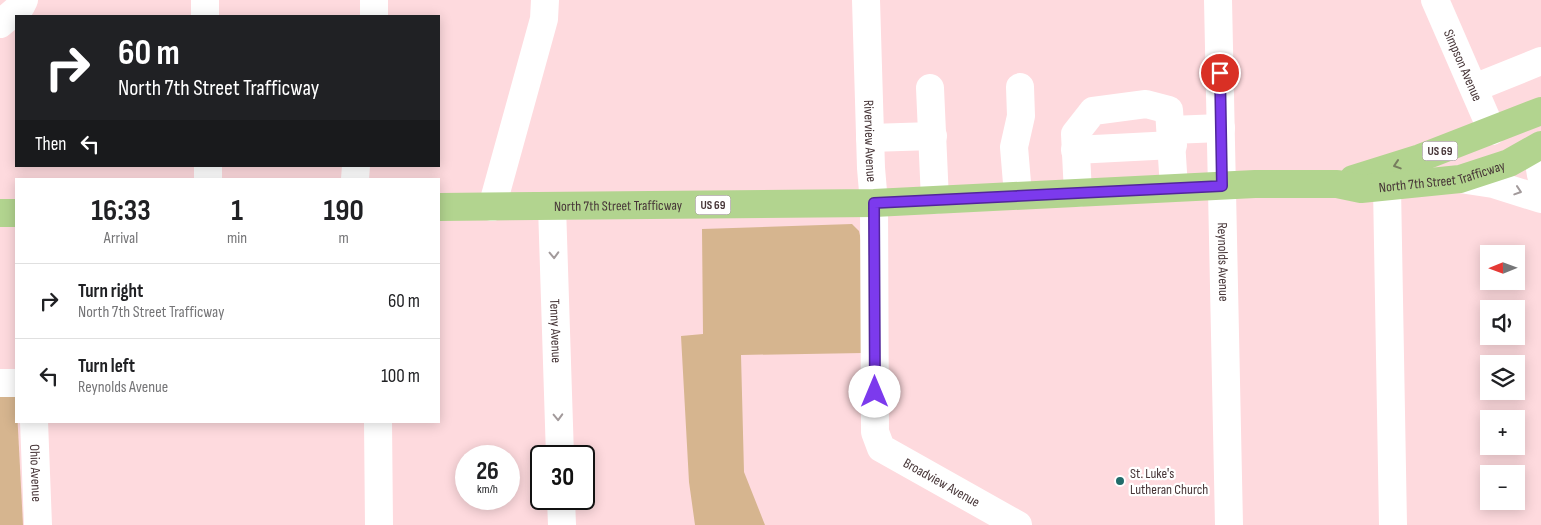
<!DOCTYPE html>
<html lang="en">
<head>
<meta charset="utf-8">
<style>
  :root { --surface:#fff; --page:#f6f6f6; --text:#202124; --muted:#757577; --line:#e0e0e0 }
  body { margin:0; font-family:"Sofia Sans Condensed",sans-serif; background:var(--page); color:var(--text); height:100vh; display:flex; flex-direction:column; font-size:19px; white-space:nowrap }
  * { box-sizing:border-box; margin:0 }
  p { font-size:16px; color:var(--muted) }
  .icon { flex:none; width:28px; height:28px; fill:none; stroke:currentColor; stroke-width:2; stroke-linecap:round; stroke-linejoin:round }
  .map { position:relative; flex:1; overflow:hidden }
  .details { position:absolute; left:15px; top:178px; width:425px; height:245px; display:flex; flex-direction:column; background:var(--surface); border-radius:0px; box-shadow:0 2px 12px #0003 }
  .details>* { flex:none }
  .banner { position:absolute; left:15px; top:15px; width:425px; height:152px; border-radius:0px; box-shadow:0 2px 12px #0003; background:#202124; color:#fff; overflow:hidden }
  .needle { width:32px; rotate:269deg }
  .tools { position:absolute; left:1480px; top:245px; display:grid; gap:10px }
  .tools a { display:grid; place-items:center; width:45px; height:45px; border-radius:0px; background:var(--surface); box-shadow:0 2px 12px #0003; font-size:25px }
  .speed { position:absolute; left:455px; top:445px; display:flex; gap:10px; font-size:25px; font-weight:700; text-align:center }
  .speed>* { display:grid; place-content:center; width:65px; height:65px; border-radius:50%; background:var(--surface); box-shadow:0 2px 12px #0003; line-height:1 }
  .speed small { font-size:12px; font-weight:400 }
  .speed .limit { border:2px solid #111; border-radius:8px; background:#fff; color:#111 }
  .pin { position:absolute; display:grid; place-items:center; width:42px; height:42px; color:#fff; margin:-21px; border:2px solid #fff; border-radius:50%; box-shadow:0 1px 5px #0007 }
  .me { position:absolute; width:55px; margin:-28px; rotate:0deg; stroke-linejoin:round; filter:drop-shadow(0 0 4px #0008) }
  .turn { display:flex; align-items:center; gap:18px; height:105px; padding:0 20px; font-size:22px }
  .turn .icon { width:65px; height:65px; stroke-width:2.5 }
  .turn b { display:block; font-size:35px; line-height:42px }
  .then { display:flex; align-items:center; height:48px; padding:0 20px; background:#0003; gap:10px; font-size:19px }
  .eta { display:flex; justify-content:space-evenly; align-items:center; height:85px; text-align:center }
  .eta b { font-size:30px; font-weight:700; line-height:35px }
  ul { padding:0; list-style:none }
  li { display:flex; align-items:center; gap:15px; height:75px; padding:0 20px; border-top:1px solid var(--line) }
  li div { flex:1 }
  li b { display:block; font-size:19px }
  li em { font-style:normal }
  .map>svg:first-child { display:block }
</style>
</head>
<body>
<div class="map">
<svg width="1541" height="525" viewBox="0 0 1541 525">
  <rect width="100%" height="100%" fill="#fedade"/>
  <g fill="#d6b58f">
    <path d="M 852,224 L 859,231 L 862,245 L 863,353 L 741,355 L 744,472 L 765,525 L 695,525 L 689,482 L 681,336 L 703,334 L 702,229 Z"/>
    <path d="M 0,391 L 16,391 L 23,525 L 0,525 Z"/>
  </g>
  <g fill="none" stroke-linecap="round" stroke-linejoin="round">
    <g stroke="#fff" stroke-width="28">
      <path d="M 205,0 L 205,16"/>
      <path d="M 374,0 L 374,16"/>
      <path id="s1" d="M 866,0 L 871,168 L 874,203 L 875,432 L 881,448 L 1018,525"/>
      <path id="s2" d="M 1218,0 L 1229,525"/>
      <path id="s3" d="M 1435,0 L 1492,131"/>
      <path d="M 0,24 L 21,6 L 24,0"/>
      <path d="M 930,88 L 935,200"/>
      <path d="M 1474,88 L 1541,61"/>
      <path d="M 1171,130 L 1221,128"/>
      <path d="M 870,138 L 933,136"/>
      <path d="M 1075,150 L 1173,145"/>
      <path d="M 1541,150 L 1539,163 L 1541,175"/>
      <path d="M 208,166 L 208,179"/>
      <path d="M 355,179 L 356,166"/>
      <path d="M 1460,179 L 1493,184 L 1541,199"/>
      <path d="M 1387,187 L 1393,525"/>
      <path d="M 1078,193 L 1075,134 L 1093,111 L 1146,104 L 1169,110 L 1174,188"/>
      <path d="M 1018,195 L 1014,147 L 1021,116 L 1020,87"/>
      <path id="s4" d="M 552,206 L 560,456"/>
      <path d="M 492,207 L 544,19 L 545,0"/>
      <path d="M 0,383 L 16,383"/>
      <path id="s5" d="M 34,421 L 38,525"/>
      <path d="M 378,421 L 379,525"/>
      <path d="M 561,499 L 562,525"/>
    </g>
    <g stroke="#b2d48f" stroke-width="28">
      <path d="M 1353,179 L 1420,158 L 1541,111"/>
      <path id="s6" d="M 439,207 L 874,203 L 1255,184 L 1337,184 L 1361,189 L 1460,179 L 1509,163 L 1541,145"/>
      <path d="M 0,213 L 16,213"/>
    </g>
  </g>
  <defs><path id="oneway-chevron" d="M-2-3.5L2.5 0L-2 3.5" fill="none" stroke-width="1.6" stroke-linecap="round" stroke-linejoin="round" transform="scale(1.25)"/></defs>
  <use stroke="#777d5f" href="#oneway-chevron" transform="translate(1397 165) rotate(162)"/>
  <g stroke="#a29a9b">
    <use href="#oneway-chevron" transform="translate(1518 191) rotate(18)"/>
    <use href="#oneway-chevron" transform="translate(554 255) rotate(88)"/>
    <use href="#oneway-chevron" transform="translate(558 417) rotate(88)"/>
  </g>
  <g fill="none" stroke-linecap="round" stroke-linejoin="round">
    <g stroke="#51269a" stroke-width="12">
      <path id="route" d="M 875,392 L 874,203 L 1222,186 L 1220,73"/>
    </g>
    <use href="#route" stroke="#7c3aed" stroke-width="9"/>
  </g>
  <circle fill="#216c6a" stroke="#fff" stroke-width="2" cx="1120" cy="481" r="5"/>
  <g text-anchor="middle" stroke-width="4.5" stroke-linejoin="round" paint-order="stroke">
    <g fill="#fff" stroke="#7e7273" stroke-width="1">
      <rect x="1422.5" y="141.5" width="35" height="19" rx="4"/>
      <rect x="695.5" y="195.5" width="35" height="19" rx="4"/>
    </g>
    <g font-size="12" font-weight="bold" fill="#463537">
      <text x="1440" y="155">US 69</text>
      <text x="713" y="209">US 69</text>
    </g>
    <g font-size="14" fill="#463537" stroke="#fff">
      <text dy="5" stroke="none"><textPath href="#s3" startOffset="71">Simpson Avenue</textPath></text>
      <text dy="5" stroke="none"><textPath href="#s1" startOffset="141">Riverview Avenue</textPath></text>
      <text dy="5" stroke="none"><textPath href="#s6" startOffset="1005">North 7th Street Trafficway</textPath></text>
      <text dy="5" stroke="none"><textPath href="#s6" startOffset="179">North 7th Street Trafficway</textPath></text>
      <text dy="5" stroke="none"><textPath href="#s2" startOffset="262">Reynolds Avenue</textPath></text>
      <text dy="5" stroke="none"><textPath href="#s4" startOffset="125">Tenny Avenue</textPath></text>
      <text dy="5" stroke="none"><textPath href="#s5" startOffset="52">Ohio Avenue</textPath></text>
      <text dy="5" stroke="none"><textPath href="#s1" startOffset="519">Broadview Avenue</textPath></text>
    </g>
    <g font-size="14" fill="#463537" stroke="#fff" text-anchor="start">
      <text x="1130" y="478">St. Luke's<tspan x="1130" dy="16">Lutheran Church</tspan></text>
    </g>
  </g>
</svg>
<div class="tools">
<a><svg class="needle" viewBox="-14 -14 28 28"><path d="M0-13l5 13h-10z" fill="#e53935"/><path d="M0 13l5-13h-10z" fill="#757577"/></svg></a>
<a><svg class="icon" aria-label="sound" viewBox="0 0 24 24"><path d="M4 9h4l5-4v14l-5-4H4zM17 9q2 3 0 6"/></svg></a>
<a><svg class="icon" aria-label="layers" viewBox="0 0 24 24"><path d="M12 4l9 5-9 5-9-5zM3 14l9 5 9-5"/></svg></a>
<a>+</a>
<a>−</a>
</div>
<div class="speed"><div>26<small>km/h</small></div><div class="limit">30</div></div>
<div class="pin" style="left:1220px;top:73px;background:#d93025"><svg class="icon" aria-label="arrive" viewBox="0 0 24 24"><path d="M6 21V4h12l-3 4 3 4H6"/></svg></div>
<svg class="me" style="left:875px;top:392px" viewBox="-20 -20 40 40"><circle r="19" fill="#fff"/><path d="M0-13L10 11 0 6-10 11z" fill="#7c3aed"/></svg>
<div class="banner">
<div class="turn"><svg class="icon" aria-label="right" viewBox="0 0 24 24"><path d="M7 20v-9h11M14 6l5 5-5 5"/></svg><div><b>60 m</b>North 7th Street Trafficway</div></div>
<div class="then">Then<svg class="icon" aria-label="left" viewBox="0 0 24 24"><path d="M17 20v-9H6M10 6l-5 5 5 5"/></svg></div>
</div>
<section class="details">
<div class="eta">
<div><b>16:33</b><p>Arrival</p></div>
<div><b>1</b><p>min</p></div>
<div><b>190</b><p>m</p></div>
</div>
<ul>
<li><svg class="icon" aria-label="right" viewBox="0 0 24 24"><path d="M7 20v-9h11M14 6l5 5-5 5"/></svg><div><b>Turn right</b><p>North 7th Street Trafficway</p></div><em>60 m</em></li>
<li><svg class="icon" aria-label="left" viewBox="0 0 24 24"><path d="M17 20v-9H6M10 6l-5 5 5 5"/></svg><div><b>Turn left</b><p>Reynolds Avenue</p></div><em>100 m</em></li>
</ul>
</section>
</div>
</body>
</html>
